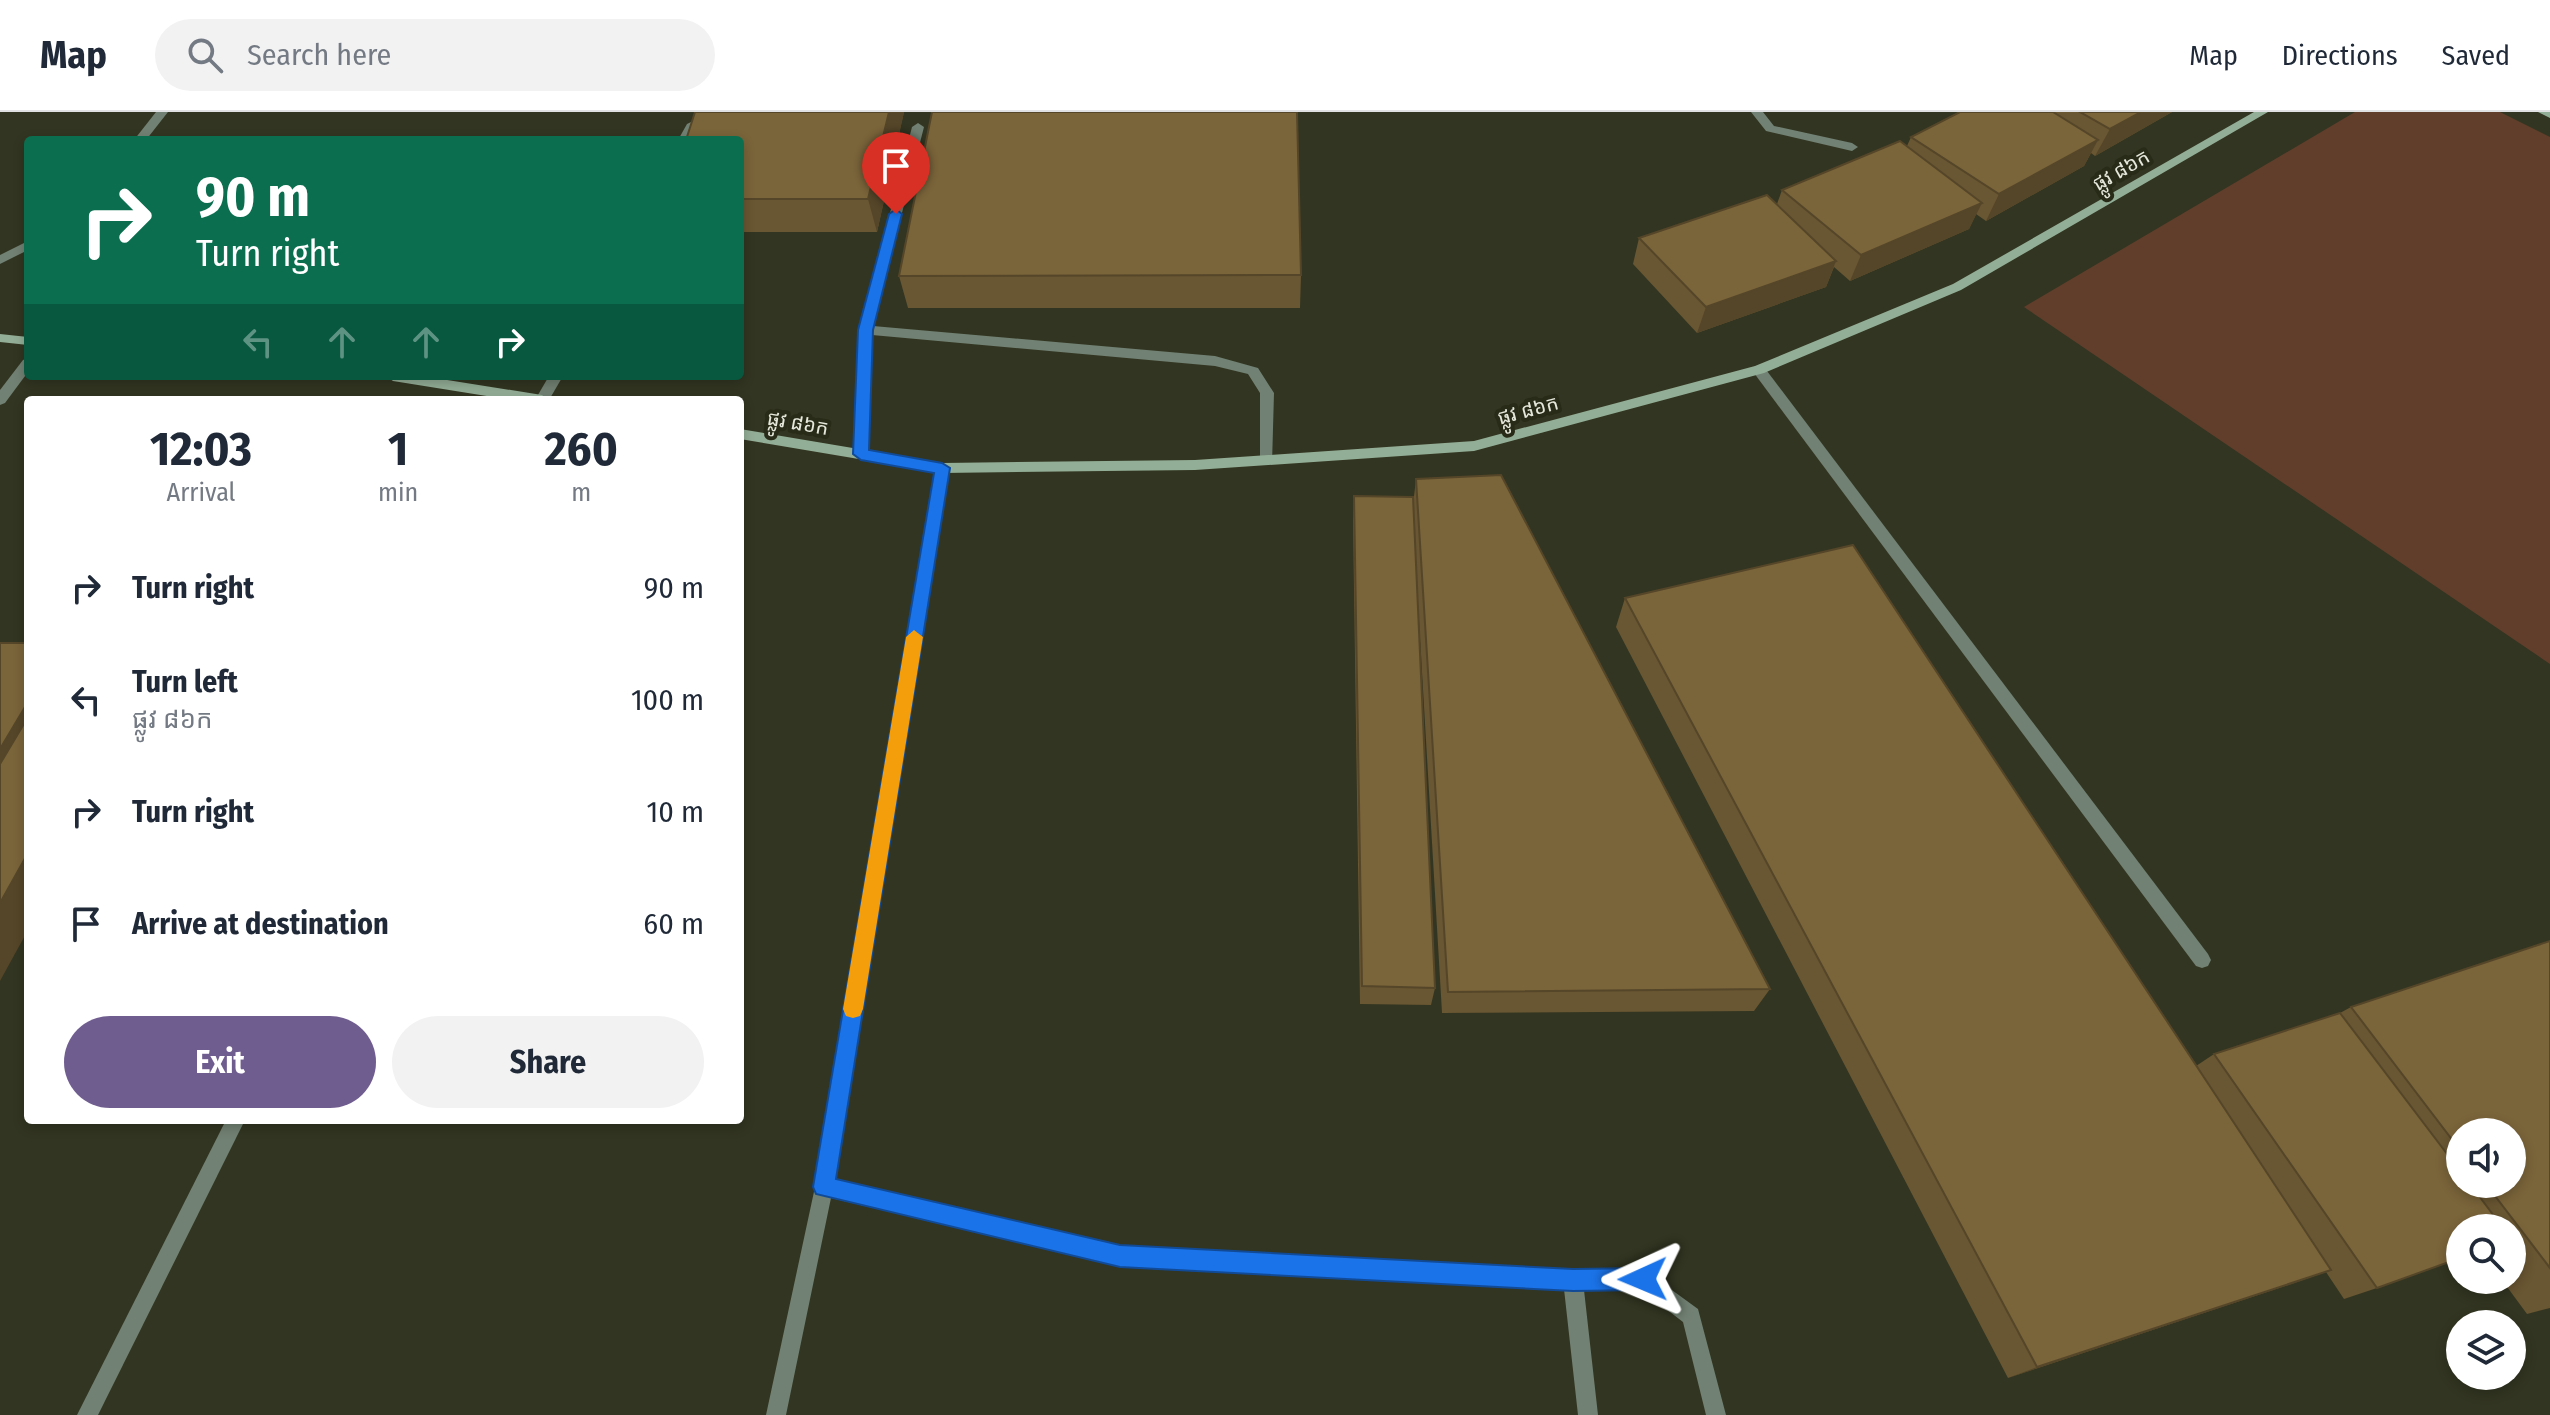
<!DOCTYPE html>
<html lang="en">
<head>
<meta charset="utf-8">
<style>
  :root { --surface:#fff; --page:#f2f2f3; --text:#1f2937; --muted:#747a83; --line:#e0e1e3; --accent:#705d90 }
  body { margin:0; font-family:"Fira Sans Condensed","Noto Sans Khmer",sans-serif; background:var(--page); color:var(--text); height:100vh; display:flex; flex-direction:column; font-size:30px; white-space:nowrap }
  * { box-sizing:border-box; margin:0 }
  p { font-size:26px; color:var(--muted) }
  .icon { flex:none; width:44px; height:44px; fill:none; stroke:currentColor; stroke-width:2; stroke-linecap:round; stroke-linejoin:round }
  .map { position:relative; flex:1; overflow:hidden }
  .panel { position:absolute; left:24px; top:284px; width:720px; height:728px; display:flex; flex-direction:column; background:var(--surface); border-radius:8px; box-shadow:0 4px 12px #0003 }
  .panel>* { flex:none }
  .banner { position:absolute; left:24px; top:24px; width:720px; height:244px; border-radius:8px; box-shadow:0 4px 12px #0003; background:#0b6e4f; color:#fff; overflow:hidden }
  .controls { position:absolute; left:2446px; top:1006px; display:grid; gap:16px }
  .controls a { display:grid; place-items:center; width:80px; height:80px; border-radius:50%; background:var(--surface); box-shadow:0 4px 12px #0003; font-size:40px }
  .pin { position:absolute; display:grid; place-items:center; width:68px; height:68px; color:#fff; margin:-82px -34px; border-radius:50% 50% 50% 0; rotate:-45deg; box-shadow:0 0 8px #0007 }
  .pin .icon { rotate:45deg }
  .me { position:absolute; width:88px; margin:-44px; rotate:269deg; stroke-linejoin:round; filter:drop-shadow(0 0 6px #0008) }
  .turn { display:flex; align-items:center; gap:28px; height:168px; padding:0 40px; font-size:36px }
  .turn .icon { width:104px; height:104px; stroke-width:2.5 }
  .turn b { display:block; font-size:56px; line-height:68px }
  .lanes { display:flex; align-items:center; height:76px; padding:0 40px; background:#0003; justify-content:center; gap:40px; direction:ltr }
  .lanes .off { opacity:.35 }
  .eta { display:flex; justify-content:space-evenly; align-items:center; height:136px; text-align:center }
  .eta b { font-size:48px; font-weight:700; line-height:56px }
  .action { display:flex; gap:16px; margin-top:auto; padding:16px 40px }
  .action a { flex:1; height:92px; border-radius:48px; background:var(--accent); color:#fff; font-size:32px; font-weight:700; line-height:92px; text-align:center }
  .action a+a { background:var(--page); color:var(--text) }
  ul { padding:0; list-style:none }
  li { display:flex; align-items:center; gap:24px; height:112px; padding:0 40px }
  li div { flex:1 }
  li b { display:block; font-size:30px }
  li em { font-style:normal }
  header { display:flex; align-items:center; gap:48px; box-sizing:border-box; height:112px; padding:0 40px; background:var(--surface); border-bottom:2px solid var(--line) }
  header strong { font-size:38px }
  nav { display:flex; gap:44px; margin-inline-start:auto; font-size:28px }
  .search { width:560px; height:72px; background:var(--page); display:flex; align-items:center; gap:20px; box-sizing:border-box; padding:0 28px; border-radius:44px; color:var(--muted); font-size:30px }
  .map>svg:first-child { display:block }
</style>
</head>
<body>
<header>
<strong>Map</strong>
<div class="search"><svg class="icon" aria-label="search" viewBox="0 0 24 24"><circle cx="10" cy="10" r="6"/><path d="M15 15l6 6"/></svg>Search here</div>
<nav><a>Map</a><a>Directions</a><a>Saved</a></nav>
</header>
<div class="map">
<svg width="2550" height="1303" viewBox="0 0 2550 1303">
  <rect width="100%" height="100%" fill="#323521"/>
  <path fill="#613e2b" d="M 2355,0 L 2500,0 L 2550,25 L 2550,552 L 2024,195 Z"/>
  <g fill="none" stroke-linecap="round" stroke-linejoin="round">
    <g fill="#718173" fill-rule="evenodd">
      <path d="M 156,0 L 168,0 L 146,28 L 134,28 Z"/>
      <path d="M 1751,0 L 1763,0 L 1774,14 L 1852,31 L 1858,35 L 1852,39 L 1766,19 Z"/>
      <path d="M 691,10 L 697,14 L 690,28 L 678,28 L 687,12 Z"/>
      <path d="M 918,11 L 924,15 L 873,214 L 1215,244 L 1258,256 L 1274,281 L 1272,352 L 1262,352 L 1260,348 L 1260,281 L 1248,262 L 1215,254 L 872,223 L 868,342 L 866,346 L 856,346 L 854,342 L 860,218 L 912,15 Z"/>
      <path d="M 28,129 L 28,138 L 0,152 L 0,143 Z"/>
      <path d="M 1759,253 L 1764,255 L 2208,842 L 2211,848 L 2208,854 L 2202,856 L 2196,854 L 1754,261 L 1754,255 Z"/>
      <path d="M 549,264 L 563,264 L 549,288 L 535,288 Z"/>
    </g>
    <g fill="#718173" fill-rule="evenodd">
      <path d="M 28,246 L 28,260 L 5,291 L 0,293 L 0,278 L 23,248 Z"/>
      <path d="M 942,351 L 949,356 L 835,1068 L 1120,1134 L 1573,1158 L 1643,1157 L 1698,1197 L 1726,1303 L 1706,1303 L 1683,1210 L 1640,1177 L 1584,1178 L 1598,1303 L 1578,1303 L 1564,1177 L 1120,1154 L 831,1086 L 786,1303 L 766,1303 L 815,1075 L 935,356 Z"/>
      <path d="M 226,1008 L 245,1008 L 98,1303 L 77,1303 Z"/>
    </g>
    <g fill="#93ae96" fill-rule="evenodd">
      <path d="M 2254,0 L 2268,0 L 1961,178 L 1764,261 L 1474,339 L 1195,358 L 942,361 L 740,327 L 740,317 L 942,351 L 1195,348 L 1474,329 L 1755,254 L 1953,172 Z"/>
      <path d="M 2538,0 L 2550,0 L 2550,6 Z"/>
      <path d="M 0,222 L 28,225 L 28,233 L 0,230 Z"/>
      <path d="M 386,264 L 422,264 L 542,283 L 549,288 L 512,288 L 393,269 Z"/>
    </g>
  </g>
  <g fill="#695632" fill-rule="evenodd">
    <path d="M 904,0 L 877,120 L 740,120 L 740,28 Z"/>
    <path d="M 1960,0 L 2172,0 L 2095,44 L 2091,41 L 2084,54 L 1986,109 L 1976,102 L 1969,117 L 1850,169 L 1834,155 L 1826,175 L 1697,221 L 1633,152 L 1639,126 L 1777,92 L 1782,78 L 1907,34 L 1911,25 Z"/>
    <path d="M 1301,163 L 1300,196 L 908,196 L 899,164 Z"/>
    <path d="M 1416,367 L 1770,877 L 1754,899 L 1442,901 L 1416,458 L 1435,876 L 1431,893 L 1360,892 L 1353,408 L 1354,384 L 1413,393 Z"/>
    <path d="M 1625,486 L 2196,954 L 2214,942 L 2340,901 L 2351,895 L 2550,829 L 2550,1196 L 2527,1202 L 2502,1168 L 2512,1168 L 2512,1116 L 2460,1116 L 2377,1176 L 2344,1187 L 2326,1160 L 2008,1266 L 1616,515 ZM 2460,1020 L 2512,1072 L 2460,1072 Z"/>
  </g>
  <g fill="#554629">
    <path d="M 889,0 L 904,0 L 877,120 L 868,87 Z"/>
    <path d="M 2141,0 L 2172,0 L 2095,44 L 2110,17 Z"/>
    <path d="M 2098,28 L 2084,54 L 1986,109 L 1999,82 Z"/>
    <path d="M 1982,91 L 1969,117 L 1850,169 L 1861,143 Z"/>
    <path d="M 1836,149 L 1826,175 L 1697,221 L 1706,195 Z"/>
    <path d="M 28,590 L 28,663 L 0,712 L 0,637 Z"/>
    <path d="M 28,741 L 28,818 L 0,869 L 0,791 Z"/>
    <path d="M 2331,1158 L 2292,1172 L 2008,1266 L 2037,1255 Z"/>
  </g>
  <g fill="#7a643a" stroke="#554629" stroke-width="2">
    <path d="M 695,0 L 889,0 L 868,87 L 740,87 L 740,28 L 686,28 Z"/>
    <path d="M 932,0 L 1297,0 L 1301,163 L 899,164 Z"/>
    <path d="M 1960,0 L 2053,0 L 2098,28 L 1999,82 L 1911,25 Z"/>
    <path d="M 2080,0 L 2141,0 L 2110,17 Z"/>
    <path d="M 1900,29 L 1982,91 L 1861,143 L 1782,78 Z"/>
    <path d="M 1767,83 L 1836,149 L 1706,195 L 1639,126 Z"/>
    <path d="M 1501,363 L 1770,877 L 1448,880 L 1416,367 Z"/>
    <path d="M 1354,384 L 1413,385 L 1435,876 L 1362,874 Z"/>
    <path d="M 1853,433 L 2331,1158 L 2037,1255 L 1625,486 Z"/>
    <path d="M 0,531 L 28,531 L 28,590 L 0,637 Z"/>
    <path d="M 28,605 L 28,741 L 0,791 L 0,652 Z"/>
    <path d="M 2550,829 L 2550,1156 L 2486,1072 L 2512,1072 L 2512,1020 L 2460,1020 L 2460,1038 L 2351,895 Z"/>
    <path d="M 2340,901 L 2460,1059 L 2460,1072 L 2470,1072 L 2503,1116 L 2460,1116 L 2460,1146 L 2377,1176 L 2214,942 Z"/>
  </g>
  <path fill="#1a73e8" stroke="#114b97" stroke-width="2" d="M 896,97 L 902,102 L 873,218 L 869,338 L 942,351 L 950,356 L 836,1067 L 1120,1133 L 1573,1157 L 1643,1156 L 1651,1159 L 1654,1167 L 1651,1175 L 1643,1178 L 1573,1179 L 1120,1155 L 816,1082 L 813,1075 L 934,361 L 861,348 L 853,342 L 858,218 L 889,102 Z"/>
  <path fill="#f59e0b" d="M 914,518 L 923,525 L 863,897 L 860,904 L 853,906 L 846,904 L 843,897 L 906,525 Z"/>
  <g text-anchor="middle" stroke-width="8" stroke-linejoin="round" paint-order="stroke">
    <g font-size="20" fill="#e5e8db" stroke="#282b17">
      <text transform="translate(2121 58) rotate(-30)" y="7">ផ្លូវ ៨៦ក</text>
      <text transform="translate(1528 298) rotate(-15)" y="7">ផ្លូវ ៨៦ក</text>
      <text transform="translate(798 311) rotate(10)" y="7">ផ្លូវ ៨៦ក</text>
    </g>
  </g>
</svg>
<div class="controls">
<a><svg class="icon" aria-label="sound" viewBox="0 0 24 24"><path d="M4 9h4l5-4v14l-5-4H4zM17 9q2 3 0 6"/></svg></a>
<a><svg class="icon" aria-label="search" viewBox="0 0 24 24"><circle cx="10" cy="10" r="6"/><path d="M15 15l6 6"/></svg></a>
<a><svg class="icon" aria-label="layers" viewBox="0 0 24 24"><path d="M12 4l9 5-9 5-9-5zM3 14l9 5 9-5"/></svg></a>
</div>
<div class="pin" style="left:896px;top:102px;background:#d93025"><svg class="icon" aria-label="arrive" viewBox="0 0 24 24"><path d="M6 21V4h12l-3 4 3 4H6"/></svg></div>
<svg class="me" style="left:1643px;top:1167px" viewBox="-20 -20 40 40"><path d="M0-17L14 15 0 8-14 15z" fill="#1a73e8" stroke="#fff" stroke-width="4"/></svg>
<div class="banner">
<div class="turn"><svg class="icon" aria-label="right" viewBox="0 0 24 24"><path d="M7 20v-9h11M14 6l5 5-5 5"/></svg><div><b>90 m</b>Turn right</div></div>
<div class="lanes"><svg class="icon off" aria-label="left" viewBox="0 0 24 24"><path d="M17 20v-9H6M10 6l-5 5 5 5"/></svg><svg class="icon off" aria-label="ahead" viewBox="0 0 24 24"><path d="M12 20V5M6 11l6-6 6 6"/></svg><svg class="icon off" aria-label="ahead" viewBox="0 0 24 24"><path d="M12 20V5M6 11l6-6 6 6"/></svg><svg class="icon" aria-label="right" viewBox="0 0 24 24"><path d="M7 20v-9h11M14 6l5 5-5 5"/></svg></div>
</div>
<section class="panel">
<div class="eta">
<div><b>12:03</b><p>Arrival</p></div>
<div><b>1</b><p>min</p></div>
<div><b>260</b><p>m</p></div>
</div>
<ul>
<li><svg class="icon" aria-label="right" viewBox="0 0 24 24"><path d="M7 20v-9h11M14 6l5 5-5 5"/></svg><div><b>Turn right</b></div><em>90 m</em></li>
<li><svg class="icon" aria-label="left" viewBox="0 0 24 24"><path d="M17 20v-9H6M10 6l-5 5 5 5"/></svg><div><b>Turn left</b><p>ផ្លូវ ៨៦ក</p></div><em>100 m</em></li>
<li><svg class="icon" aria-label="right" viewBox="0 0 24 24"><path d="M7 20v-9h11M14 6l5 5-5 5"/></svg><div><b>Turn right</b></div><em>10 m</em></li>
<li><svg class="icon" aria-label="arrive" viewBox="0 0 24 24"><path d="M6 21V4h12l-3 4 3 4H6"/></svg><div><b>Arrive at destination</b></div><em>60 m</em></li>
</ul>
<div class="action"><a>Exit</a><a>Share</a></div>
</section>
</div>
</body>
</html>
